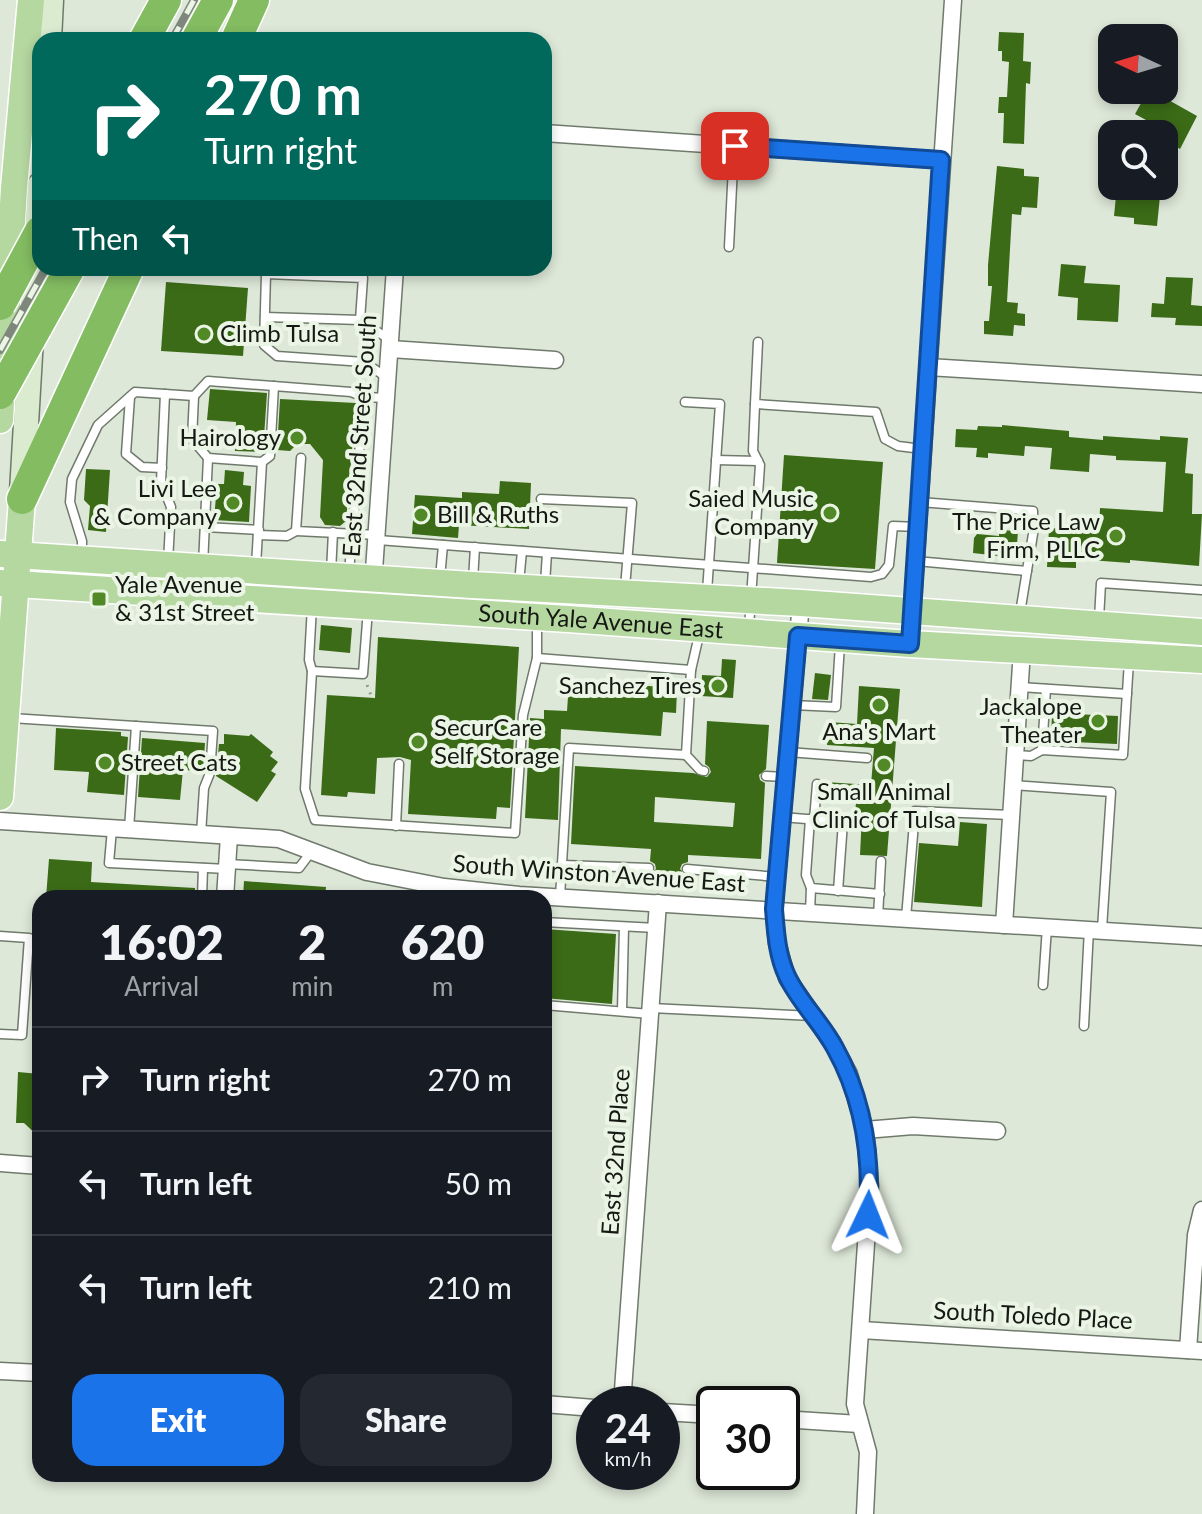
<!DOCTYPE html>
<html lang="en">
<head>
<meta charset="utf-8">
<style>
  :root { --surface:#171b24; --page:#242831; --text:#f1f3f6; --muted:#9ea1a6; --line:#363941; --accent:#1a73e8 }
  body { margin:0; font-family:Lato,sans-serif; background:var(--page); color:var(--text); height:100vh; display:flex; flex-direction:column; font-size:30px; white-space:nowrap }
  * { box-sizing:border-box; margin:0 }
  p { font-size:26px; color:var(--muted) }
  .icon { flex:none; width:44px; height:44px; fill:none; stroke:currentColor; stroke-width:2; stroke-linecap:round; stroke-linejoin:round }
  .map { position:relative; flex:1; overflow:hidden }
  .side { position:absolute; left:32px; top:890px; width:520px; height:592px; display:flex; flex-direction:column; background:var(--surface); border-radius:24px; box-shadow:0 4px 12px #0003 }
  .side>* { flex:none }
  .guide { position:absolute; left:32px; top:32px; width:520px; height:244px; border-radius:24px; box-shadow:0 4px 12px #0003; background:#00695c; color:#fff; overflow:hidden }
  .needle { width:52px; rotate:274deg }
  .buttons { position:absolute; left:1098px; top:24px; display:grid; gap:16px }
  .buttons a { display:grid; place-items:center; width:80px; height:80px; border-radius:16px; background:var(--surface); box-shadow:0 4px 12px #0003; font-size:40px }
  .speed { position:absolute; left:576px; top:1386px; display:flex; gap:16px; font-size:40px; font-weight:700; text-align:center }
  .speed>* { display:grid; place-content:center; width:104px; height:104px; border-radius:50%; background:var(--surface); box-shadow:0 4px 12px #0003; line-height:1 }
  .speed small { font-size:20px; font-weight:400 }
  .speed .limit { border:4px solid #111; border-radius:12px; background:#fff; color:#111 }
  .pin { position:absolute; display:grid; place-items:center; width:68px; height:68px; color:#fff; margin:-34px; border-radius:16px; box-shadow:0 4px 12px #0006 }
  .me { position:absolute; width:88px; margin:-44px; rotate:2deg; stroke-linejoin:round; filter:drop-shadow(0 0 6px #0008) }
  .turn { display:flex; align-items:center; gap:28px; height:168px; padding:0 40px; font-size:36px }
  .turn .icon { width:104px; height:104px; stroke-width:2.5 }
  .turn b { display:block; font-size:56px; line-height:68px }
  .then { display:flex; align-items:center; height:76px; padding:0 40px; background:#0003; gap:16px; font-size:30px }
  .eta { display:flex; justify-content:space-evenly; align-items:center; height:136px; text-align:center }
  .eta b { font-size:48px; font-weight:800; line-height:56px }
  .primary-button { display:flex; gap:16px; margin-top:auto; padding:16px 40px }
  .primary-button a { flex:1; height:92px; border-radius:24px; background:var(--accent); color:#fff; font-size:32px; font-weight:800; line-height:92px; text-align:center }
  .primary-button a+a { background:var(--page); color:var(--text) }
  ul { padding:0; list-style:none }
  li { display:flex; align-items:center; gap:24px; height:104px; padding:0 40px; border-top:2px solid var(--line) }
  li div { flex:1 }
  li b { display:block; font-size:30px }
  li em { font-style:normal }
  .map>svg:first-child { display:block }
</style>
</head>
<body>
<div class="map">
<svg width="1202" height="1514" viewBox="0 0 1202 1514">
  <rect width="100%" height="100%" fill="#dde8d8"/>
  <g fill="#3b6b17" fill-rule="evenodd">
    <path d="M 999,32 L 1024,33 L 1023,61 L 1031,62 L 1030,84 L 1026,83 L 1024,144 L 1003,143 L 1004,113 L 998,113 L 999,97 L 1007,97 L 1009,62 L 1002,61 L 1002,51 L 998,51 Z"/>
    <path d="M 1150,97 L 1162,103 L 1165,98 L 1197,116 L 1180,149 L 1175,146 L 1164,168 L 1164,134 L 1138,134 L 1146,120 L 1135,114 L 1144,98 L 1149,100 Z"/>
    <path d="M 997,166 L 1024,169 L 1024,176 L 1039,177 L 1037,208 L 1022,207 L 1021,215 L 1012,214 L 1007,302 L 1018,303 L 1017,313 L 1025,314 L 1025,326 L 1014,325 L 1013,336 L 984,334 L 984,321 L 989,321 L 992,286 L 988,286 L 988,265 Z"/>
    <path d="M 1117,186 L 1161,186 L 1157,226 L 1134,224 L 1134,218 L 1114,216 Z"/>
    <path d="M 1061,264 L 1086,266 L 1084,283 L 1120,285 L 1118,322 L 1077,320 L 1078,298 L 1058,296 Z"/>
    <path d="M 1166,277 L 1193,278 L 1191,305 L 1202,306 L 1202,326 L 1175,325 L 1176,318 L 1151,317 L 1152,303 L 1164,304 Z"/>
    <path d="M 166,282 L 248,288 L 243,356 L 161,351 Z"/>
    <path d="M 210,389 L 267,393 L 263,452 L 235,451 L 236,422 L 207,420 Z"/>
    <path d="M 280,399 L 356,403 L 346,521 L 340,526 L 325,525 L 320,517 L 323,460 L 310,444 L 297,444 L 290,451 L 277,450 Z"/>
    <path d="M 1002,425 L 1069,431 L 1069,437 L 1103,440 L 1103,436 L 1160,440 L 1160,436 L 1188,438 L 1185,473 L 1193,474 L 1192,514 L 1202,514 L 1199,566 L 1130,560 L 1130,563 L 1076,559 L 1076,568 L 1047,567 L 1049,528 L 1099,531 L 1100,508 L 1163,512 L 1166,462 L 1116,460 L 1116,456 L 1090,454 L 1089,472 L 1050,469 L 1052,448 L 1025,446 L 1024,456 L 988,453 L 988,458 L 976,457 L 977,448 L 955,447 L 956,429 L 977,430 L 978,426 L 1002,427 Z"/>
    <path d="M 784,455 L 883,462 L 875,569 L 777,563 Z"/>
    <path d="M 86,469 L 110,470 L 106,532 L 88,530 L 90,506 L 84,500 Z"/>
    <path d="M 225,470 L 244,472 L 243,485 L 251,486 L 249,522 L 214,520 L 217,484 L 224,484 Z"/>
    <path d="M 500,481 L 531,483 L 529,529 L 459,525 L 458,538 L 412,534 L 415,495 L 462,498 L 462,492 L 499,494 Z"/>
    <path d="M 999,530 L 1018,531 L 1016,558 L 973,553 L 974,538 L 977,534 L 999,536 Z"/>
    <path d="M 321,625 L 352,628 L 350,653 L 319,650 Z"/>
    <path d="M 378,637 L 519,647 L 510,808 L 497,807 L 496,819 L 408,814 L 411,760 L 400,757 L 377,758 L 375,794 L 348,792 L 347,797 L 321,795 L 327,695 L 375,698 Z"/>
    <path d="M 722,659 L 736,660 L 733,698 L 701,696 L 702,675 L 721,676 Z"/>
    <path d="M 815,673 L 831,675 L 828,700 L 812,699 Z"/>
    <path d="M 573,680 L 674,688 L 674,691 L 677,691 L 676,713 L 663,712 L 661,736 L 561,729 L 558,820 L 525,818 L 530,718 L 544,719 L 544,710 L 567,711 L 569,683 L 573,683 Z"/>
    <path d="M 859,686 L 900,689 L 887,856 L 860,855 L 862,814 L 855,813 L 856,803 L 824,801 L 825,782 L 871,785 L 874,748 L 827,745 L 829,722 L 857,724 Z"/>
    <path d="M 1052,713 L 1118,716 L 1117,744 L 1051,741 Z"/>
    <path d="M 707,721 L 769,725 L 766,769 L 759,775 L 760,780 L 765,783 L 761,859 L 688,855 L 688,862 L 682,864 L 680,869 L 687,876 L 686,887 L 648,885 L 649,875 L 656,869 L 655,864 L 650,861 L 651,849 L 571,844 L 575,766 L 693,773 L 707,777 L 711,772 L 709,767 L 705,764 ZM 655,797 L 735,803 L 733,827 L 654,822 Z"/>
    <path d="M 56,728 L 121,732 L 121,736 L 128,737 L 124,795 L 87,792 L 89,772 L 54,770 Z"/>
    <path d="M 224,734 L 249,736 L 251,734 L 273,752 L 270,756 L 278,762 L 271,771 L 276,774 L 257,802 L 216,776 L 219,744 L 224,744 Z"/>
    <path d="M 142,738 L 205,743 L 203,771 L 183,770 L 180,800 L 138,797 Z"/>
    <path d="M 960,822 L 987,824 L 982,907 L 914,902 L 919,843 L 958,846 Z"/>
    <path d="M 49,859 L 92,862 L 91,882 L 195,888 L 195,898 L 46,898 Z"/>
    <path d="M 244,881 L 326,887 L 325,898 L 243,898 Z"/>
    <path d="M 544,929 L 616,934 L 612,1004 L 544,998 Z"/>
    <path d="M 18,1072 L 40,1074 L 40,1138 L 24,1123 L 16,1123 Z"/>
  </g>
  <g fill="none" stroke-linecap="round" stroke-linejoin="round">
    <g stroke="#707a6c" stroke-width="11">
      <g id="service">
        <path d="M 729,247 L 734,146"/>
        <path d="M 265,317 L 360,320 L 390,340"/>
        <path d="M 360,320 L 363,278 L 266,274 L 264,345 L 277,356 L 364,362 L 386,377"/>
        <path d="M 758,342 L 755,404 L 876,412 L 885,439 L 898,446 L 922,449"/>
        <path d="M 194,396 L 192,439 L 208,458 L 203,565"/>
        <path d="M 130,397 L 126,454 L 142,467 L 162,468"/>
        <path d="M 685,402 L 720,404 L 707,592"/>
        <path d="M 208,458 L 262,462"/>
        <path d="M 301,458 L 296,531 L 378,535"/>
        <path d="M 716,460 L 758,461"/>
        <path d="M 541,499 L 632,503 L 625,588"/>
        <path d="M 920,502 L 1033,511 L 1033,534 L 1020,613"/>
        <path d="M 205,527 L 259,530"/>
        <path d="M 258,535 L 287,536 L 296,531"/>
        <path d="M 378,540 L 871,577 L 882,574 L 889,565 L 893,526 L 918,527"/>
        <path d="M 82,554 L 82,541 L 70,502 L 72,479 L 98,425 L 135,392 L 165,394"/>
        <path d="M 916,561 L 1027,571"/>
        <path d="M 168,562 L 171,507 L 161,482 L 165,394 L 194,396 L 208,381 L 351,392 L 364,397 L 386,398"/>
        <path d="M 256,566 L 262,462 L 270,456 L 274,386"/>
        <path d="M 331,572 L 333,532"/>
        <path d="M 349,572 L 364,397"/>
        <path d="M 440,578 L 443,545"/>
        <path d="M 473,580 L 475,547"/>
        <path d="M 519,583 L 522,551"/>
        <path d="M 545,584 L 547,553"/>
        <path d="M 312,606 L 309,660 L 312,671 L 305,789 L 315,820 L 515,833 L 523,715 L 537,658 L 537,622"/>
        <path d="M 1099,619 L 1101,583 L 1202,590"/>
        <path d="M 749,628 L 760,465 L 753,451 L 755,404"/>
        <path d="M 537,658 L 691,670 L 700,631"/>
        <path d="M 312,671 L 363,674 L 368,609"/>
        <path d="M 1020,687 L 1127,694"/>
        <path d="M 792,705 L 836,707 L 840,644"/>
        <path d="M 11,718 L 213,731 L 210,773 L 204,788 L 201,834"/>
        <path d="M 1042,750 L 1046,689"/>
        <path d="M 788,752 L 867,758"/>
        <path d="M 686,755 L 700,770 L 704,771"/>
        <path d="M 1015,755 L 1031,756 L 1042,750 L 1123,755 L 1129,661"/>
        <path d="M 766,776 L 785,777"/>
        <path d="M 1013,785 L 1111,792 L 1102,929"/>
        <path d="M 782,817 L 843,822 L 838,891"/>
        <path d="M 810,819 L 806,875 L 811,888 L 880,894"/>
        <path d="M 814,820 L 817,784"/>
        <path d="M 396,826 L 399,764"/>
        <path d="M 112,829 L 109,863 L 227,869"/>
        <path d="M 129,829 L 136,726"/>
        <path d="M 227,864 L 299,868 L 311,852"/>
        <path d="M 563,865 L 649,868"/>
        <path d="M 687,869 L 777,877"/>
        <path d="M 560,897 L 569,748 L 686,755 L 691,670"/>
        <path d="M 202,898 L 203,868"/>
        <path d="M 810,912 L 811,888"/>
        <path d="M 878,917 L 881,861"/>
        <path d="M 906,918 L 915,811 L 1011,815"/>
        <path d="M 544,922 L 656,928"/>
        <path d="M 0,936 L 29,938 L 22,1035 L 0,1034"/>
        <path d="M 1043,985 L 1047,927"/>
        <path d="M 544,1005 L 650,1014"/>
        <path d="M 651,1008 L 813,1016"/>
        <path d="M 622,1011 L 624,927"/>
        <path d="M 1084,1026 L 1089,929"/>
      </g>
    </g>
    <g stroke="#707a6c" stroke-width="19">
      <g id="minor">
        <path d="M 544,133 L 941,160"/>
        <path d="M 390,349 L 555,360"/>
        <path d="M 928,367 L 1202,384"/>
        <path d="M 373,585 L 395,268"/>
        <path d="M 801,603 L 774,909 L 777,943 L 787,978 L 833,1044 L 849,1074 L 865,1130 L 870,1186 L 855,1404 L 868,1452 L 865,1514"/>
        <path d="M 910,644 L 953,0"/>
        <path d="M 0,821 L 279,839 L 367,872 L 444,887 L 519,895 L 1202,937"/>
        <path d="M 225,898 L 229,836"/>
        <path d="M 1004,925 L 1022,650"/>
        <path d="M 865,1130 L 913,1126 L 997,1131"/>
        <path d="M 0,1163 L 40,1166"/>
        <path d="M 861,1330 L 1202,1351"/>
        <path d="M 1188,1350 L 1196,1235 L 1202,1210"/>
        <path d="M 0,1371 L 40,1373"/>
        <path d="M 544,1404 L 594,1408"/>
        <path d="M 622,1404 L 658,903"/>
        <path d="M 662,1412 L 714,1415"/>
        <path d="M 782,1419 L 859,1424"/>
      </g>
    </g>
    <g stroke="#707a6c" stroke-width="27">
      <g id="secondary">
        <path d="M 49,40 L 51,0"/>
        <path d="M 22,492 L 40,185"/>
      </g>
    </g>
    <g stroke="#fff" stroke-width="29">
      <g id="primary">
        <path d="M 0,420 L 14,188 L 31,0"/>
        <path d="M 0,554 L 472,585 L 801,603 L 1202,632"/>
        <path id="s1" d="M 0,583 L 568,619 L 910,644 L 1202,660"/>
        <path d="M 0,797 L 22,499"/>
      </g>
    </g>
    <g stroke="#fff" stroke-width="33">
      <g id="motorway">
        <path d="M 144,40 L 166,0"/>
        <path d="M 196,40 L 218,0"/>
        <path d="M 236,40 L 254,0"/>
        <path d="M 22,499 L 129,268"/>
      </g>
    </g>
    <path stroke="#949c90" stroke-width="3" stroke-dasharray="2 6" stroke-linecap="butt" d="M 367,685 L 372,698"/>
    <use href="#service" stroke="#fff" stroke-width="8"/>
    <use href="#minor" stroke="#fff" stroke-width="16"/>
    <use href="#secondary" stroke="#daebd0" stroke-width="24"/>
    <use href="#primary" stroke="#b5d7a0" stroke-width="26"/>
    <use href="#motorway" stroke="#83bc61" stroke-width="30"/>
    <g stroke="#7f877c" stroke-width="8">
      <g id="rail">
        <path d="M 172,40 L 194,0"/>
        <path d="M 0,350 L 46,268"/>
      </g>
    </g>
    <use href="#rail" stroke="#eaf5e5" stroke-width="5" stroke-dasharray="15" stroke-linecap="butt"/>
    <g stroke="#fff" stroke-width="33" stroke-linecap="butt">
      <g id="motorway-bridge">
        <path d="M 0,305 L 40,231"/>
        <path d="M 0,394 L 70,268"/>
      </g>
    </g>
    <use href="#motorway-bridge" stroke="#83bc61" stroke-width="30"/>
  </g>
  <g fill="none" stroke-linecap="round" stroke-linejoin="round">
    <g stroke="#114b97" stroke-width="20">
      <path id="route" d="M 735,146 L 941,160 L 910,644 L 798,636 L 774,909 C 776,932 777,955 787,976 C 799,1002 822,1023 835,1048 C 864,1100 872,1156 868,1215"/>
    </g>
    <use href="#route" stroke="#1a73e8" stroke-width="14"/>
  </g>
  <g fill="#508926" stroke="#eaf5e5" stroke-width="3">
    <circle cx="204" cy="334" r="8"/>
    <circle cx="297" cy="438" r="8"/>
    <circle cx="233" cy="503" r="8"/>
    <circle cx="830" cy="513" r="8"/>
    <circle cx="421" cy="515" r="8"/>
    <circle cx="1116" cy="536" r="8"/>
    <rect x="91" y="591" width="16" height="16" rx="4"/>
    <circle cx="718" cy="686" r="8"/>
    <circle cx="879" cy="705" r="8"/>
    <circle cx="1098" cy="721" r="8"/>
    <circle cx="418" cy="742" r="8"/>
    <circle cx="105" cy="763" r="8"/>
    <circle cx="884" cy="765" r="8"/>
  </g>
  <g text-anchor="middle" stroke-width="8" stroke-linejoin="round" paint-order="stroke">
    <g font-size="24" fill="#151813" stroke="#eaf5e5" text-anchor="end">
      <text x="220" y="342" text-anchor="start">Climb Tulsa</text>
      <text x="281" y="446">Hairology</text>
      <text x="217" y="497">Livi Lee<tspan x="217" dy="28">&amp; Company</tspan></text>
      <text x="814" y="507">Saied Music<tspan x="814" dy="28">Company</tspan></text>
      <text x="437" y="523" text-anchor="start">Bill &amp; Ruths</text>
      <text x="1100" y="530">The Price Law<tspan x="1100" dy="28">Firm, PLLC</tspan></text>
      <text x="115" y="593" text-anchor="start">Yale Avenue<tspan x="115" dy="28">&amp; 31st Street</tspan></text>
      <text x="702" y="694">Sanchez Tires</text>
      <text x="1082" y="715">Jackalope<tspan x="1082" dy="28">Theater</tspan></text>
      <text x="434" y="736" text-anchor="start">SecurCare<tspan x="434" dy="28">Self Storage</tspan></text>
      <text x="879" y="740" text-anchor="middle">Ana's Mart</text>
      <text x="121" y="771" text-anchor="start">Street Cats</text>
      <text x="884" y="800" text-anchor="middle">Small Animal<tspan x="884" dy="28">Clinic of Tulsa</tspan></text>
    </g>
    <g font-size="24" fill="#151813" stroke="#eaf5e5">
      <text transform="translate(360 436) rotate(-86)" y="8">East 32nd Street South</text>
      <text dy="8" stroke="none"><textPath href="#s1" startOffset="602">South Yale Avenue East</textPath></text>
      <text transform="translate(599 874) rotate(4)" y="8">South Winston Avenue East</text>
      <text transform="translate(616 1152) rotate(-86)" y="8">East 32nd Place</text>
      <text transform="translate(1033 1316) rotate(3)" y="8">South Toledo Place</text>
    </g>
  </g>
</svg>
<div class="buttons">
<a><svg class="needle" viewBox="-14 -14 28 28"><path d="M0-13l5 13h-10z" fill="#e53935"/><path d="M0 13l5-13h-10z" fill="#9ea1a6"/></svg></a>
<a><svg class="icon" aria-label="search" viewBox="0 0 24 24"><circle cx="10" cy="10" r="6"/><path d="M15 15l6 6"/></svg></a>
</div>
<div class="speed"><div>24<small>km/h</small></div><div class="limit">30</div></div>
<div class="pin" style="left:735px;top:146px;background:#d93025"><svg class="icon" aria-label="arrive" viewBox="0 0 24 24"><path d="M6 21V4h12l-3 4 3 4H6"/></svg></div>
<svg class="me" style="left:868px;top:1215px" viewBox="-20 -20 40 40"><path d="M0-17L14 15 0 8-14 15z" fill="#1a73e8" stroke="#fff" stroke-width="4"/></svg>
<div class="guide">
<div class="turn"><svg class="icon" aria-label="right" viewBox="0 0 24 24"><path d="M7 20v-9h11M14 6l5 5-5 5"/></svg><div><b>270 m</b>Turn right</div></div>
<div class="then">Then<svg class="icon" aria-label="left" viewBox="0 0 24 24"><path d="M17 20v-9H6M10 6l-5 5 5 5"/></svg></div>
</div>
<section class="side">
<div class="eta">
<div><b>16:02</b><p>Arrival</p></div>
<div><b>2</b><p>min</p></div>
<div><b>620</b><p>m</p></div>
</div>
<ul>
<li><svg class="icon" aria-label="right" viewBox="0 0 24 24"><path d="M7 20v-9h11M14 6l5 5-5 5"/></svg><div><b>Turn right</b></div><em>270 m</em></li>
<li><svg class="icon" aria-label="left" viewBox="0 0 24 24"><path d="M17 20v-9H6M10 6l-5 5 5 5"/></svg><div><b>Turn left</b></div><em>50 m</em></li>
<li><svg class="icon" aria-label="left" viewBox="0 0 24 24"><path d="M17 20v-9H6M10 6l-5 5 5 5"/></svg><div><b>Turn left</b></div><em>210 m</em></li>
</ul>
<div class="primary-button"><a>Exit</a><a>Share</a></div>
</section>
</div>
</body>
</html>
